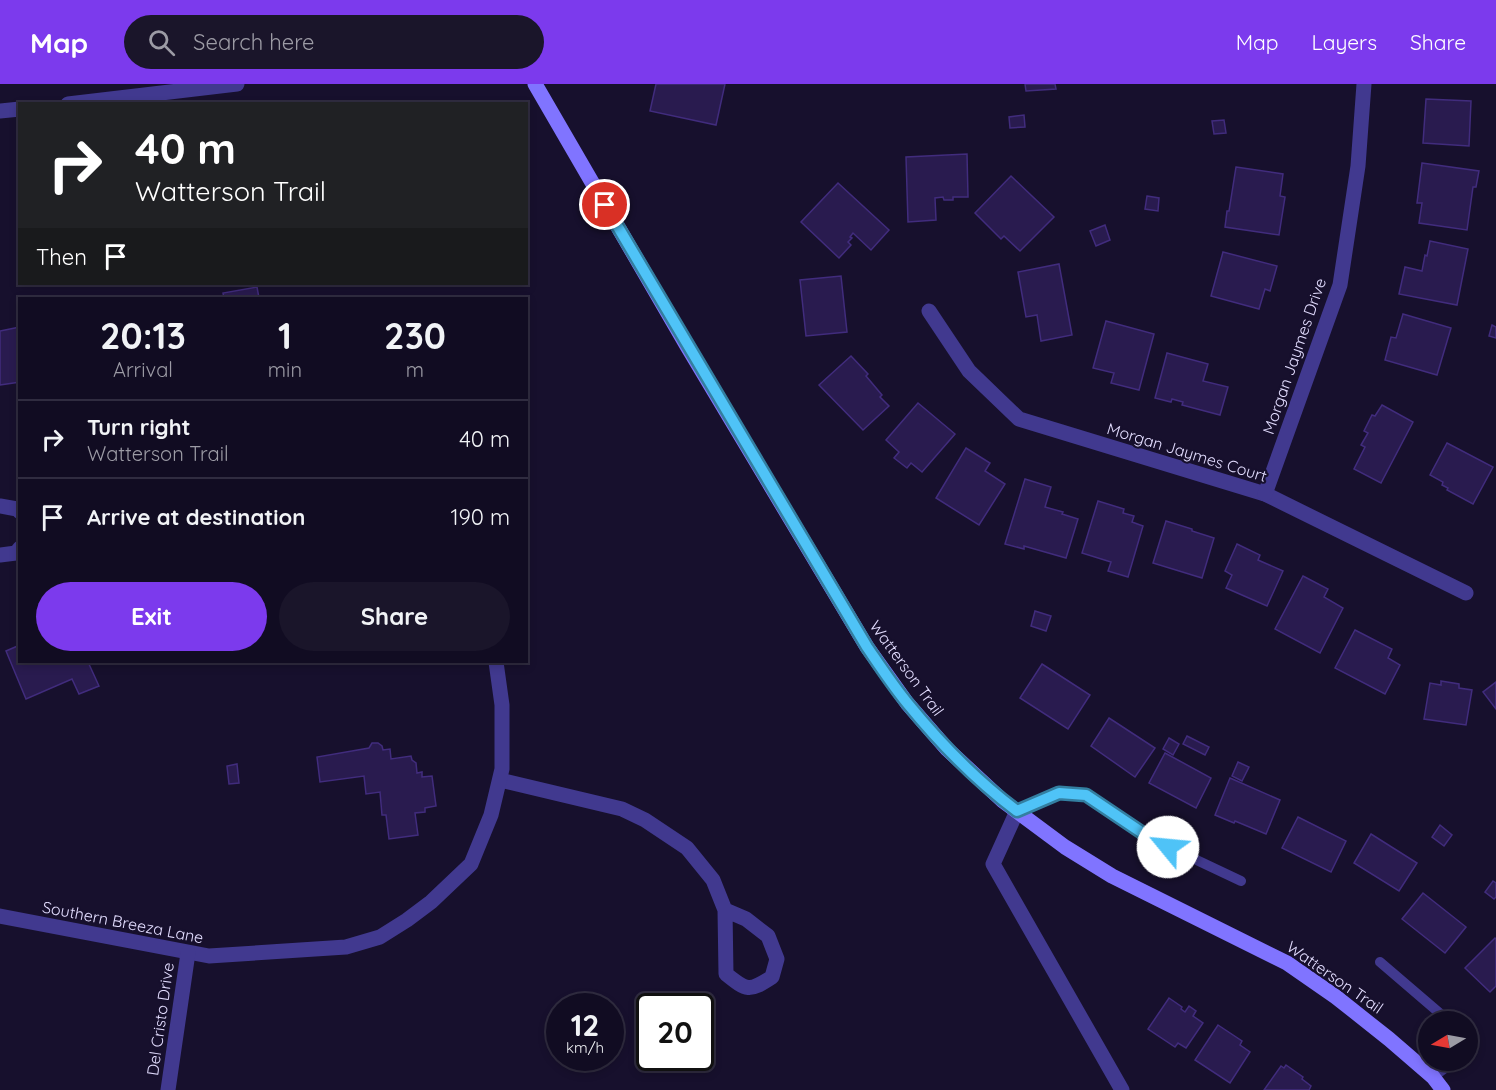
<!DOCTYPE html>
<html lang="en">
<head>
<meta charset="utf-8">
<style>
  :root { --surface:#110c22; --page:#1a152a; --text:#f1f3f6; --muted:#9c9ba5; --line:#302c40; --accent:#7c3aed }
  body { margin:0; font-family:Quicksand,sans-serif; background:var(--page); color:var(--text); height:100vh; display:flex; flex-direction:column; font-size:22px; white-space:nowrap }
  * { box-sizing:border-box; margin:0 }
  p { font-size:20px; color:var(--muted) }
  .icon { flex:none; width:33px; height:33px; fill:none; stroke:currentColor; stroke-width:2; stroke-linecap:round; stroke-linejoin:round }
  .map { position:relative; flex:1; overflow:hidden }
  .drawer { position:absolute; left:18px; top:213px; width:510px; height:366px; display:flex; flex-direction:column; background:var(--surface); border-radius:0px; box-shadow:0 3px 9px #0003,0 0 0 2px var(--line) }
  .drawer>* { flex:none }
  .top-card { position:absolute; left:18px; top:18px; width:510px; height:183px; border-radius:0px; box-shadow:0 3px 9px #0003,0 0 0 2px var(--line); background:#202124; color:#fff; overflow:hidden }
  .needle { width:39px; rotate:260deg }
  .tools { position:absolute; left:1418px; top:927px; display:grid; gap:12px }
  .tools a { display:grid; place-items:center; width:60px; height:60px; border-radius:50%; background:var(--surface); box-shadow:0 3px 9px #0003,0 0 0 2px var(--line); font-size:30px }
  .speed { position:absolute; left:546px; top:909px; display:flex; gap:12px; font-size:30px; font-weight:700; text-align:center }
  .speed>* { display:grid; place-content:center; width:78px; height:78px; border-radius:50%; background:var(--surface); box-shadow:0 3px 9px #0003,0 0 0 2px var(--line); line-height:1 }
  .speed small { font-size:15px; font-weight:400 }
  .speed .limit { border:3px solid #111; border-radius:9px; background:#fff; color:#111 }
  .pin { position:absolute; display:grid; place-items:center; width:51px; height:51px; color:#fff; margin:-26px; border:3px solid #fff; border-radius:50%; box-shadow:0 2px 6px #0007 }
  .me { position:absolute; width:66px; margin:-33px; rotate:298deg; stroke-linejoin:round; filter:drop-shadow(0 0 4px #0008) }
  .turn { display:flex; align-items:center; gap:21px; height:126px; padding:0 18px; font-size:27px }
  .turn .icon { width:78px; height:78px; stroke-width:2.5 }
  .turn b { display:block; font-size:42px; line-height:51px }
  .then { display:flex; align-items:center; height:57px; padding:0 18px; background:#0003; gap:12px; font-size:22px }
  .eta { display:flex; justify-content:space-evenly; align-items:center; height:102px; text-align:center }
  .eta b { font-size:36px; font-weight:800; line-height:42px }
  .cta { display:flex; gap:12px; margin-top:auto; padding:12px 18px }
  .cta a { flex:1; height:69px; border-radius:36px; background:var(--accent); color:#fff; font-size:24px; font-weight:800; line-height:69px; text-align:center }
  .cta a+a { background:var(--page); color:var(--text) }
  ul { padding:0; list-style:none }
  li { display:flex; align-items:center; gap:18px; height:78px; padding:0 18px; border-top:2px solid var(--line) }
  li div { flex:1 }
  li b { display:block; font-size:22px }
  li em { font-style:normal }
  header { display:flex; align-items:center; gap:36px; box-sizing:border-box; height:84px; padding:0 30px; background:var(--accent); color:#fff }
  header strong { font-size:28px }
  nav { display:flex; gap:33px; margin-inline-start:auto; font-size:21px }
  .search { width:420px; height:54px; background:var(--page); display:flex; align-items:center; gap:15px; box-sizing:border-box; padding:0 21px; border-radius:33px; color:var(--muted); font-size:22px }
  .map>svg:first-child { display:block }
</style>
</head>
<body>
<header>
<strong>Map</strong>
<div class="search"><svg class="icon" aria-label="search" viewBox="0 0 24 24"><circle cx="10" cy="10" r="6"/><path d="M15 15l6 6"/></svg>Search here</div>
<nav><a>Map</a><a>Layers</a><a>Share</a></nav>
</header>
<div class="map">
<svg width="1496" height="1006" viewBox="0 0 1496 1006">
  <rect width="100%" height="100%" fill="#17102d"/>
  <g fill="#291b4f" stroke="#412c7d" stroke-width="1.5">
    <path d="M 656,0 L 725,0 L 716,41 L 650,27 Z"/>
    <path d="M 1025,0 L 1055,0 L 1056,5 L 1026,7 Z"/>
    <path d="M 1426,15 L 1471,17 L 1469,62 L 1423,59 Z"/>
    <path d="M 1024,31 L 1025,43 L 1010,44 L 1009,33 Z"/>
    <path d="M 1224,36 L 1226,49 L 1214,50 L 1212,37 Z"/>
    <path d="M 967,70 L 968,113 L 953,113 L 953,116 L 944,116 L 943,113 L 935,114 L 936,136 L 908,138 L 906,73 Z"/>
    <path d="M 1422,79 L 1479,87 L 1476,103 L 1473,103 L 1467,146 L 1419,139 L 1422,119 L 1417,119 Z"/>
    <path d="M 1236,83 L 1283,90 L 1280,112 L 1285,113 L 1279,151 L 1225,143 L 1227,127 L 1229,127 Z"/>
    <path d="M 1011,92 L 1054,133 L 1020,167 L 1004,152 L 1001,155 L 975,129 Z"/>
    <path d="M 838,99 L 889,146 L 871,166 L 853,149 L 850,153 L 852,154 L 848,158 L 851,161 L 839,174 L 801,138 Z"/>
    <path d="M 1147,112 L 1159,114 L 1158,127 L 1145,125 Z"/>
    <path d="M 1105,141 L 1110,156 L 1096,162 L 1090,147 Z"/>
    <path d="M 1430,157 L 1468,165 L 1457,221 L 1399,210 L 1405,183 L 1422,187 L 1425,171 L 1427,172 Z"/>
    <path d="M 1223,168 L 1277,182 L 1270,207 L 1265,205 L 1259,225 L 1211,212 Z"/>
    <path d="M 1059,180 L 1072,251 L 1041,257 L 1037,231 L 1026,233 L 1018,188 Z"/>
    <path d="M 841,192 L 847,248 L 806,252 L 800,196 Z"/>
    <path d="M 257,203 L 259,214 L 224,214 L 223,209 Z"/>
    <path d="M 1403,230 L 1451,244 L 1437,291 L 1385,276 L 1391,253 L 1396,254 Z"/>
    <path d="M 1106,237 L 1154,250 L 1139,306 L 1111,299 L 1114,289 L 1093,284 Z"/>
    <path d="M 1492,241 L 1496,243 L 1496,254 L 1489,252 Z"/>
    <path d="M 20,243 L 20,298 L 0,301 L 0,247 Z"/>
    <path d="M 1167,269 L 1208,280 L 1203,297 L 1228,303 L 1220,331 L 1182,321 L 1183,318 L 1172,315 L 1171,318 L 1155,314 Z"/>
    <path d="M 851,272 L 868,290 L 866,292 L 882,311 L 880,313 L 889,322 L 863,346 L 819,301 Z"/>
    <path d="M 918,319 L 955,350 L 922,388 L 911,379 L 907,384 L 894,374 L 899,368 L 886,356 Z"/>
    <path d="M 1382,321 L 1413,338 L 1381,399 L 1354,385 L 1365,363 L 1361,361 L 1368,349 L 1364,347 L 1372,331 L 1375,332 Z"/>
    <path d="M 1447,359 L 1493,383 L 1473,420 L 1447,406 L 1448,404 L 1442,401 L 1443,398 L 1430,391 Z"/>
    <path d="M 966,364 L 990,379 L 985,387 L 1005,400 L 979,441 L 936,414 Z"/>
    <path d="M 1025,395 L 1051,403 L 1045,423 L 1063,428 L 1062,430 L 1078,435 L 1066,474 L 1024,462 L 1024,465 L 1005,460 Z"/>
    <path d="M 1098,417 L 1124,425 L 1123,429 L 1134,432 L 1132,438 L 1143,442 L 1128,493 L 1108,487 L 1111,478 L 1082,469 Z"/>
    <path d="M 1166,437 L 1192,445 L 1192,447 L 1214,454 L 1202,494 L 1153,479 Z"/>
    <path d="M 1237,460 L 1260,471 L 1258,476 L 1283,487 L 1267,522 L 1226,504 L 1232,491 L 1225,487 Z"/>
    <path d="M 1303,492 L 1328,505 L 1324,513 L 1343,524 L 1320,569 L 1275,545 Z"/>
    <path d="M 1035,527 L 1051,532 L 1046,547 L 1031,542 Z"/>
    <path d="M 1355,546 L 1392,565 L 1388,574 L 1400,581 L 1385,610 L 1335,584 Z"/>
    <path d="M 20,561 L 20,578 L 88,578 L 99,602 L 79,610 L 72,595 L 26,615 L 6,567 Z"/>
    <path d="M 1042,580 L 1090,611 L 1068,645 L 1020,614 Z"/>
    <path d="M 1441,597 L 1459,600 L 1459,604 L 1472,606 L 1466,641 L 1424,635 L 1430,599 L 1441,601 Z"/>
    <path d="M 1496,598 L 1496,625 L 1483,608 Z"/>
    <path d="M 1109,634 L 1155,664 L 1135,693 L 1091,662 Z"/>
    <path d="M 1187,652 L 1209,663 L 1205,671 L 1183,660 Z"/>
    <path d="M 1169,654 L 1179,660 L 1173,671 L 1163,665 Z"/>
    <path d="M 372,659 L 378,659 L 382,662 L 383,666 L 390,665 L 391,675 L 411,672 L 412,676 L 416,679 L 417,689 L 422,688 L 422,693 L 432,692 L 436,722 L 425,724 L 425,728 L 415,729 L 418,751 L 389,755 L 386,731 L 382,731 L 380,708 L 366,710 L 364,692 L 320,698 L 317,673 L 369,664 Z"/>
    <path d="M 1165,669 L 1211,694 L 1196,724 L 1149,699 Z"/>
    <path d="M 1238,678 L 1249,683 L 1242,697 L 1232,692 Z"/>
    <path d="M 237,680 L 239,699 L 229,700 L 227,682 Z"/>
    <path d="M 1230,694 L 1280,716 L 1266,750 L 1235,737 L 1234,739 L 1215,731 Z"/>
    <path d="M 1298,733 L 1346,757 L 1331,788 L 1282,764 Z"/>
    <path d="M 1440,741 L 1452,751 L 1444,762 L 1432,753 Z"/>
    <path d="M 1371,750 L 1417,779 L 1399,807 L 1354,779 Z"/>
    <path d="M 1493,797 L 1496,799 L 1496,813 L 1494,815 L 1485,808 Z"/>
    <path d="M 1423,809 L 1466,843 L 1445,869 L 1402,835 Z"/>
    <path d="M 1495,854 L 1496,855 L 1496,902 L 1490,908 L 1465,884 Z"/>
    <path d="M 1169,914 L 1182,923 L 1181,925 L 1185,928 L 1189,922 L 1196,927 L 1193,932 L 1203,939 L 1186,964 L 1178,959 L 1175,963 L 1148,945 Z"/>
    <path d="M 1218,941 L 1242,957 L 1240,961 L 1250,968 L 1230,999 L 1195,976 Z"/>
    <path d="M 1286,981 L 1303,993 L 1302,995 L 1311,1002 L 1309,1006 L 1264,1006 L 1281,982 L 1284,984 Z"/>
  </g>
  <g fill="none" stroke-linecap="round" stroke-linejoin="round">
    <g stroke="#41398f" stroke-width="10">
      <path d="M 1017,727 L 1059,709 L 1086,711 L 1150,754 L 1241,797"/>
      <path d="M 1380,878 L 1450,938"/>
      <path d="M 1467,966 L 1467,969"/>
      <path d="M 1433,993 L 1456,976"/>
    </g>
    <g stroke="#41398f" stroke-width="15">
      <path d="M 68,20 L 237,0"/>
      <path d="M 0,27 L 20,25"/>
      <path d="M 929,227 L 969,287 L 1019,335 L 1265,410 L 1466,509"/>
      <path d="M 1265,410 L 1340,201 L 1358,82 L 1364,0"/>
      <path d="M 0,422 L 17,425 L 20,428"/>
      <path d="M 0,471 L 16,469 L 20,464"/>
      <path d="M 500,696 L 622,725 L 645,736 L 687,764 L 713,796 L 725,826 L 726,890 C 747,907 749,908 772,893 L 777,875 L 768,852 L 746,835 L 725,826"/>
      <path d="M 1017,727 L 993,780 L 1122,1006"/>
      <path d="M 0,832 L 209,872 L 346,863 L 380,853 L 407,836 L 431,818 L 471,780 L 491,731 L 502,685 L 502,621 L 496,578"/>
      <path d="M 168,1006 L 188,869"/>
    </g>
    <path stroke="#8074ff" stroke-width="15" d="M 535,0 L 687,262 L 867,563 L 907,619 L 947,665 L 1003,717 L 1065,763 L 1112,792 L 1287,879 L 1336,913 L 1389,955 L 1433,993 L 1443,1006"/>
  </g>
  <g fill="none" stroke-linecap="round" stroke-linejoin="round">
    <g stroke="#337fa1" stroke-width="15">
      <path id="route" d="M 605,121 L 867,563 C 880,582 893,602 908,620 C 939,658 977,697 1017,727 L 1059,709 L 1086,711 L 1150,754 L 1168,763"/>
    </g>
    <use href="#route" stroke="#4fc3f7" stroke-width="10"/>
  </g>
  <g text-anchor="middle" stroke-width="4.5" stroke-linejoin="round" paint-order="stroke">
    <g font-size="16" fill="#e3ddff" stroke="#17102d">
      <text transform="translate(1294 272) rotate(-71)" y="6">Morgan Jaymes Drive</text>
      <text transform="translate(1187 368) rotate(17)" y="6">Morgan Jaymes Court</text>
      <text transform="translate(907 584) rotate(54)" y="6">Watterson Trail</text>
      <text transform="translate(123 838) rotate(11)" y="6">Southern Breeza Lane</text>
      <text transform="translate(1335 893) rotate(35)" y="6">Watterson Trail</text>
      <text transform="translate(160 935) rotate(-82)" y="6">Del Cristo Drive</text>
    </g>
  </g>
</svg>
<div class="tools">
<a><svg class="needle" viewBox="-14 -14 28 28"><path d="M0-13l5 13h-10z" fill="#e53935"/><path d="M0 13l5-13h-10z" fill="#9c9ba5"/></svg></a>
</div>
<div class="speed"><div>12<small>km/h</small></div><div class="limit">20</div></div>
<div class="pin" style="left:605px;top:121px;background:#d93025"><svg class="icon" aria-label="arrive" viewBox="0 0 24 24"><path d="M6 21V4h12l-3 4 3 4H6"/></svg></div>
<svg class="me" style="left:1168px;top:763px" viewBox="-20 -20 40 40"><circle r="19" fill="#fff"/><path d="M0-13L10 11 0 6-10 11z" fill="#4fc3f7"/></svg>
<div class="top-card">
<div class="turn"><svg class="icon" aria-label="right" viewBox="0 0 24 24"><path d="M7 20v-9h11M14 6l5 5-5 5"/></svg><div><b>40 m</b>Watterson Trail</div></div>
<div class="then">Then<svg class="icon" aria-label="arrive" viewBox="0 0 24 24"><path d="M6 21V4h12l-3 4 3 4H6"/></svg></div>
</div>
<section class="drawer">
<div class="eta">
<div><b>20:13</b><p>Arrival</p></div>
<div><b>1</b><p>min</p></div>
<div><b>230</b><p>m</p></div>
</div>
<ul>
<li><svg class="icon" aria-label="right" viewBox="0 0 24 24"><path d="M7 20v-9h11M14 6l5 5-5 5"/></svg><div><b>Turn right</b><p>Watterson Trail</p></div><em>40 m</em></li>
<li><svg class="icon" aria-label="arrive" viewBox="0 0 24 24"><path d="M6 21V4h12l-3 4 3 4H6"/></svg><div><b>Arrive at destination</b></div><em>190 m</em></li>
</ul>
<div class="cta"><a>Exit</a><a>Share</a></div>
</section>
</div>
</body>
</html>
